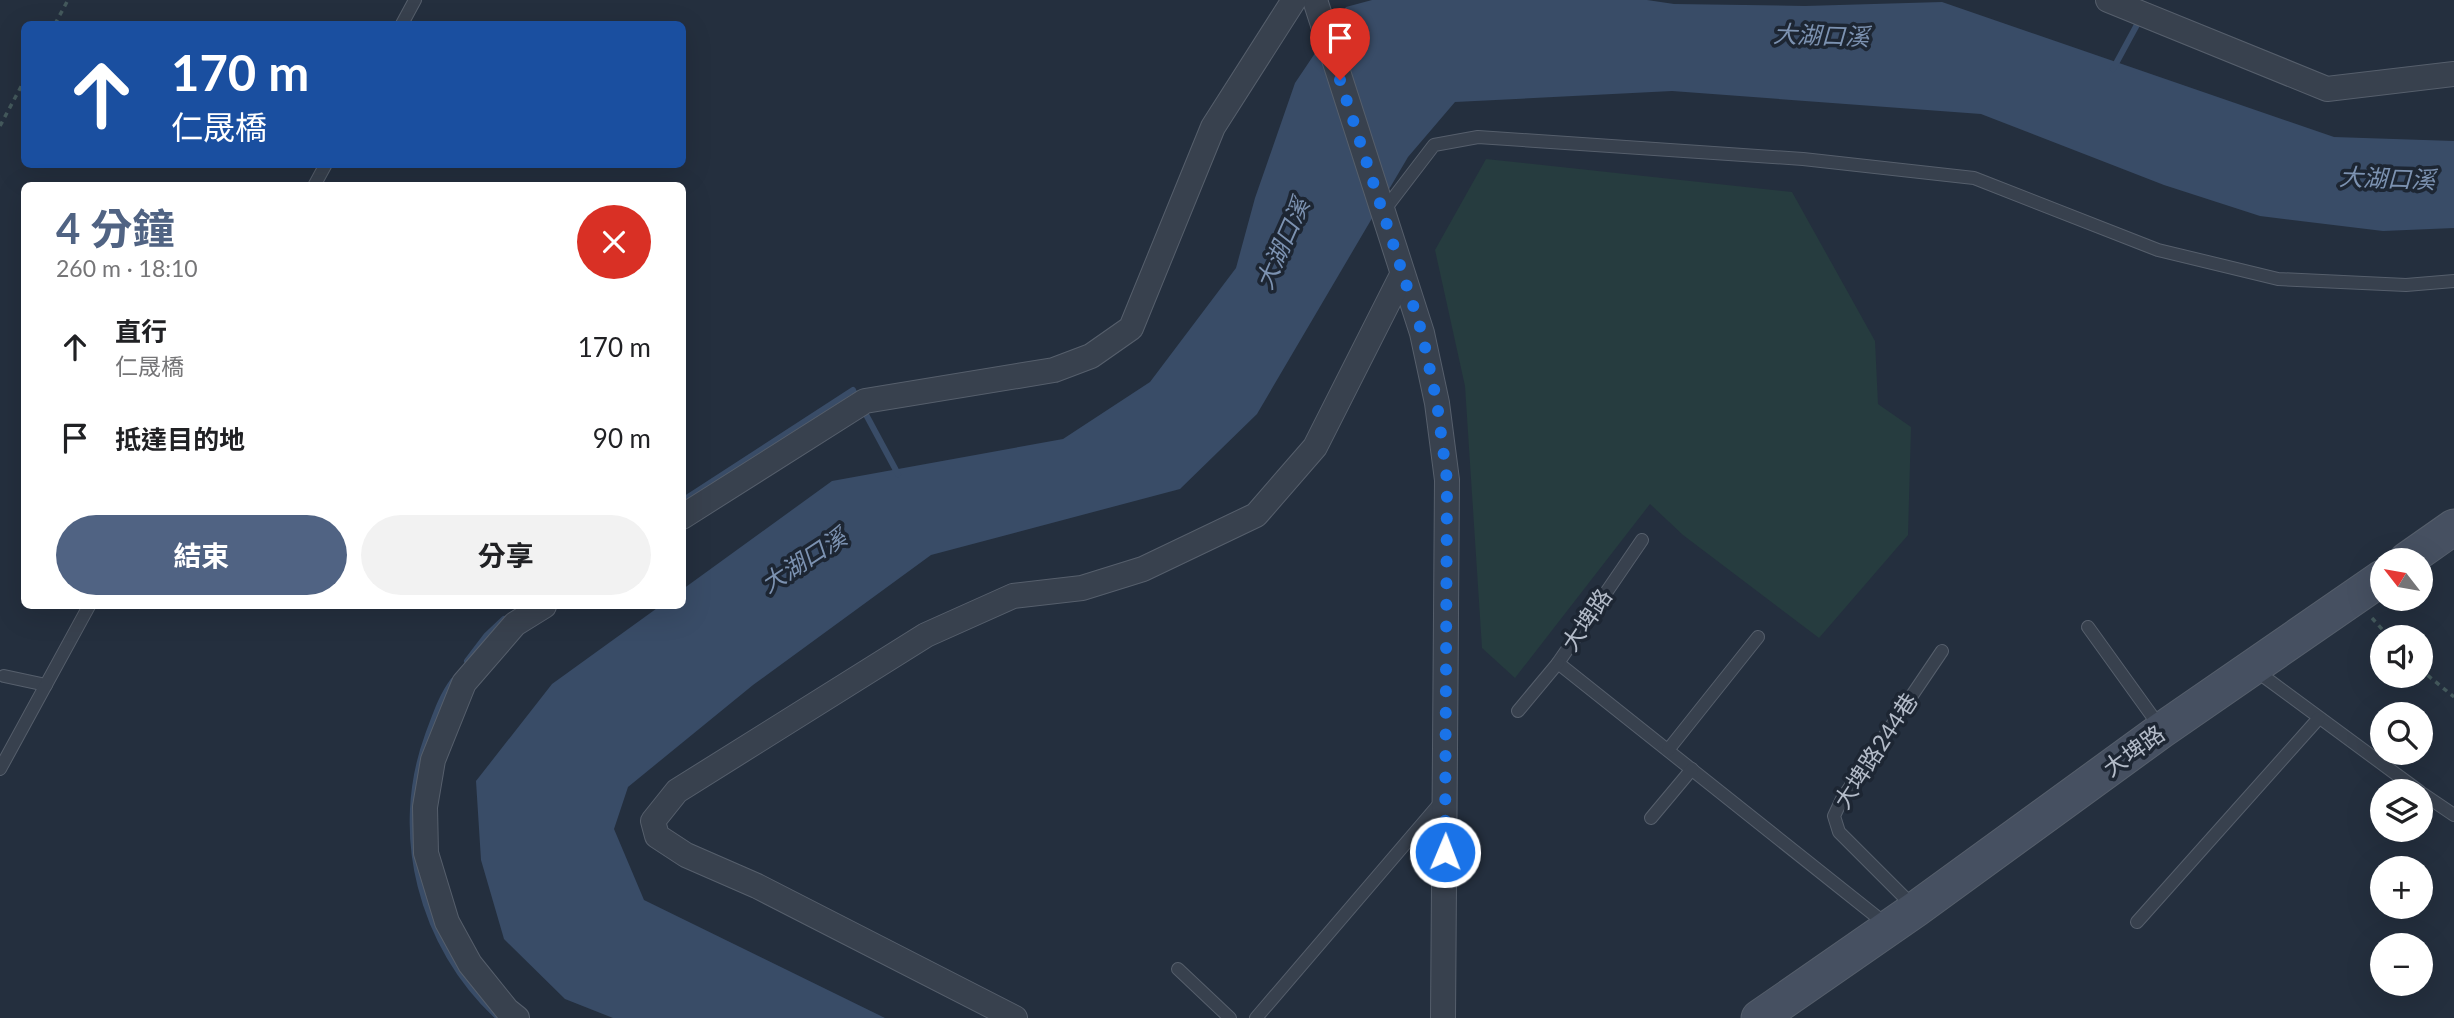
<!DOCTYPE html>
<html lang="zh-TW">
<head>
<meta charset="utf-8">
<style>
  :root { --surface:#fff; --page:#f2f2f2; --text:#202124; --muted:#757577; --accent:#506383 }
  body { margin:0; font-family:Lato,"Noto Sans TC",sans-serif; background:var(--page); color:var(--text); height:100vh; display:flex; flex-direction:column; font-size:26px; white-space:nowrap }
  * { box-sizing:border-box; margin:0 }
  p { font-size:23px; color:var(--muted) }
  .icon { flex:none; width:38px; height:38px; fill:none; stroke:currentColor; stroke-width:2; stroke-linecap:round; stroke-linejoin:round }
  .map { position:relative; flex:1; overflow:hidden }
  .details { position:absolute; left:21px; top:182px; width:665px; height:427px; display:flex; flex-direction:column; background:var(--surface); border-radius:10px; box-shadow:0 7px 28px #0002 }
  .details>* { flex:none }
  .top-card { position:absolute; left:21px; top:21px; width:665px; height:147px; border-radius:10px; box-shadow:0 7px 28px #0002; background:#1a4fa0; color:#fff; overflow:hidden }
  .needle { width:46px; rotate:301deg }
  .tools { position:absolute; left:2370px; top:548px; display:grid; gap:14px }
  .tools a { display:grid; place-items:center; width:63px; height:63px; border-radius:50%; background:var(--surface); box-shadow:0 7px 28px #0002; font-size:35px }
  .pin { position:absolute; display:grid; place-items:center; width:60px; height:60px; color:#fff; margin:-72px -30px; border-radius:50% 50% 50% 0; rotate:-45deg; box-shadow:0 0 7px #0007 }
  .pin .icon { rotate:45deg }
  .me { position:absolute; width:77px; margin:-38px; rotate:1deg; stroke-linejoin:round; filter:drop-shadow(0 0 5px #0008) }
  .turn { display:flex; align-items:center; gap:24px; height:147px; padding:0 35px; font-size:32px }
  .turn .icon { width:91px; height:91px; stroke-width:2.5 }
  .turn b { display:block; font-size:49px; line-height:60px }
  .round { display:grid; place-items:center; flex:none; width:74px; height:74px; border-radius:37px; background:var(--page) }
  .head { display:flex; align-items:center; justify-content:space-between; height:119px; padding:0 35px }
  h1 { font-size:42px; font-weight:700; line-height:52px; color:var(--accent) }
  .primary-button { display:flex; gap:14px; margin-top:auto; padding:14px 35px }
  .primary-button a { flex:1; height:80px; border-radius:42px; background:var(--accent); color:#fff; font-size:28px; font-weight:700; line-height:80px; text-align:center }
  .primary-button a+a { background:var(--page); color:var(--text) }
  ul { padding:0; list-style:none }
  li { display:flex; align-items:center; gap:21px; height:91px; padding:0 35px }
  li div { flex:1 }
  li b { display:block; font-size:26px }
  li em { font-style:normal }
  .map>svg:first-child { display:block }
</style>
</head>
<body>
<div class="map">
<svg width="2454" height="1018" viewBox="0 0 2454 1018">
  <rect width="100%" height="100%" fill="#242f3e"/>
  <path fill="#263c3f" d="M 1486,159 L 1792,192 L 1875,341 L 1878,404 L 1911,427 L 1908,535 L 1819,638 L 1683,535 L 1650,504 L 1515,678 L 1482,648 L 1465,386 L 1435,250 Z"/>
  <path fill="#394c67" d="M 1372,0 L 1647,0 L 1674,4 L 1805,6 L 1942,2 L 2334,137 L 2454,141 L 2454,228 L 2383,231 L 2260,216 L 2164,185 L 1981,114 L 1672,91 L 1455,102 L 1408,157 L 1257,414 L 1180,489 L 931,555 L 753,685 L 628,787 L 614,829 L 644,900 L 885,1018 L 613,1018 L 565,999 L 504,939 L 481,860 L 476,781 L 552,684 L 660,606 L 682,606 L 683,589 L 832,481 L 1063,439 L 1150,382 L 1236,268 L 1255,198 L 1295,83 L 1346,7 Z"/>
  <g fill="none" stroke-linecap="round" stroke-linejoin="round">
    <g stroke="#394c67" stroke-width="6">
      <path d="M 2113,69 L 2139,21"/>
      <path d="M 863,409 L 898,474"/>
      <path d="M 682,501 L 853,390 L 858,400"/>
      <path d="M 467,661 L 486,636 L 504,619"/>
      <path d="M 453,681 C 441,697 435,717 428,735 C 392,833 421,946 498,1017"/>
    </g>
    <g stroke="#565f6c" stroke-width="14">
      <g id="lane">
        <path d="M 402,24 L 415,0"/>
        <path d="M 314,186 L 326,164"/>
        <path d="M 1382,213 L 1434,145 L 1478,137 L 1803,159 L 1974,178 L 2158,250 L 2278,279 L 2406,285 L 2454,281"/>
        <path d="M 1642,540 L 1558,663 L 1887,925"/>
        <path d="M 2088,627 L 2160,727"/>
        <path d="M 2255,670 L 2419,791"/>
        <path d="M 4,676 L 46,685"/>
        <path d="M 1518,711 L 1558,663"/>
        <path d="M 1668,750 L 1758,637"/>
        <path d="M 0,769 L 89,606"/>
        <path d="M 2420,792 L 2454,815"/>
        <path d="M 1651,818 L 1692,769"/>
        <path d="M 1913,906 L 1839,832 L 1834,816 L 1842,799 L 1942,651"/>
        <path d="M 2137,922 L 2319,718"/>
        <path d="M 1178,969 L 1230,1018"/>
        <path d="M 1256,1018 L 1441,802"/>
      </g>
    </g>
    <g stroke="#565f6c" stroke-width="26">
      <g id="street">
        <path d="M 1315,0 L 1422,333 L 1437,403 L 1447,480 L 1443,1018"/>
        <path d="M 2108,0 L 2327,89 L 2454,74"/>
        <path d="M 682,517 L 865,401 L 1054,370 L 1091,356 L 1131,328 L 1213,127 L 1294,0"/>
        <path d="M 517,1018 L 507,1010 L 470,964 L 447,922 L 426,853 L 425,807 L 433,760 L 464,683 L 515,624 L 544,606"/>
        <path d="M 1015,1018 L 757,886 L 686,855 L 657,836 L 653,821 L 677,791 L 926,635 L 1013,596 L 1082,588 L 1143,569 L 1256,515 L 1315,447 L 1402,275"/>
      </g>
    </g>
    <g stroke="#565f6c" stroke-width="37">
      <g id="secondary">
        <path d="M 2407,560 L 2454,527"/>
        <path d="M 1759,1018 L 1916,909 L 2162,730 L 2382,578"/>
      </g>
    </g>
    <g stroke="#44595c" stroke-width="3.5" stroke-dasharray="5 5" stroke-linecap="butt">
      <path d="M 55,24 L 68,0"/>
      <path d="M 0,126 L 24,81"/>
      <path d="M 2372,618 L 2389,637"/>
      <path d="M 2420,669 L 2454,697"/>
    </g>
    <use href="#lane" stroke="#38414e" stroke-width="12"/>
    <use href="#street" stroke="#38414e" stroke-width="24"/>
    <use href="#secondary" stroke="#465061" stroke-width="35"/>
  </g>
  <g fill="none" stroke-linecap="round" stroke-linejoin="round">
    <path stroke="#1a73e8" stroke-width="12" stroke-dasharray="0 21.6" d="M 1340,80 L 1422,333 L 1437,403 L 1447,480 L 1445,852"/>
  </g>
  <g text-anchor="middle" stroke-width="7" stroke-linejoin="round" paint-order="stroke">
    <g font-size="23" fill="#b4bcc9" stroke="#1d2633">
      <text transform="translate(1587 620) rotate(-56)" y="8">大埤路</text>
      <text transform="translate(1876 751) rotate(-57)" y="8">大埤路244巷</text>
      <text transform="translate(2134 751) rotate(-36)" y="8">大埤路</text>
    </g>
    <g font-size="24" font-style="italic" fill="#7c92b1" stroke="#1d2633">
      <text transform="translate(1821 36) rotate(2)" y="8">大湖口溪</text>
      <text transform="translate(2387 179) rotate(2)" y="8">大湖口溪</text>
      <text transform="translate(1283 244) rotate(-66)" y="8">大湖口溪</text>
      <text transform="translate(804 561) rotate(-33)" y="8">大湖口溪</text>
    </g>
  </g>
</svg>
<div class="tools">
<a><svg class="needle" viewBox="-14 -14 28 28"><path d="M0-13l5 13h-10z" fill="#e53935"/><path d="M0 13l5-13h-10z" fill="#757577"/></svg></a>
<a><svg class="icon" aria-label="sound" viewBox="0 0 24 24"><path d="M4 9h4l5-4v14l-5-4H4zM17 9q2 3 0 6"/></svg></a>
<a><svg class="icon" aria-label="search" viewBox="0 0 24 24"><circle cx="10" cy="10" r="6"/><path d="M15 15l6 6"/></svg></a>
<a><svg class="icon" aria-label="layers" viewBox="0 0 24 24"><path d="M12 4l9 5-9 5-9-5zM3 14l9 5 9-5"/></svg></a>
<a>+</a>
<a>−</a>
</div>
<div class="pin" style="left:1340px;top:80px;background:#d93025"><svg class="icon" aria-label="arrive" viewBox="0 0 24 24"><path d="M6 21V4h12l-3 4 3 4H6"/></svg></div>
<svg class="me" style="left:1445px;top:852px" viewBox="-20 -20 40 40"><circle r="17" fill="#1a73e8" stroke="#fff" stroke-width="3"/><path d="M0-11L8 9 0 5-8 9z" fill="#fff"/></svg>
<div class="top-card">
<div class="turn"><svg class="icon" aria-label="ahead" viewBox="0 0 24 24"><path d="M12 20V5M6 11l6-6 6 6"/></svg><div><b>170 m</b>仁晟橋</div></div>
</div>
<section class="details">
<div class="head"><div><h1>4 分鐘</h1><p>260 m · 18:10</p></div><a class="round" style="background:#d93025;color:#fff"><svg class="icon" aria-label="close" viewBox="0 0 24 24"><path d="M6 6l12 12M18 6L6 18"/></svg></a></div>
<ul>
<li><svg class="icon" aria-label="ahead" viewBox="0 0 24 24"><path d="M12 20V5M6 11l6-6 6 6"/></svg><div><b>直行</b><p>仁晟橋</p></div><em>170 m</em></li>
<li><svg class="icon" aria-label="arrive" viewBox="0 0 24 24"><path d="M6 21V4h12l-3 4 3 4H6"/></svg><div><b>抵達目的地</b></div><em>90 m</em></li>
</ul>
<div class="primary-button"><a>結束</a><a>分享</a></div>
</section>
</div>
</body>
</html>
